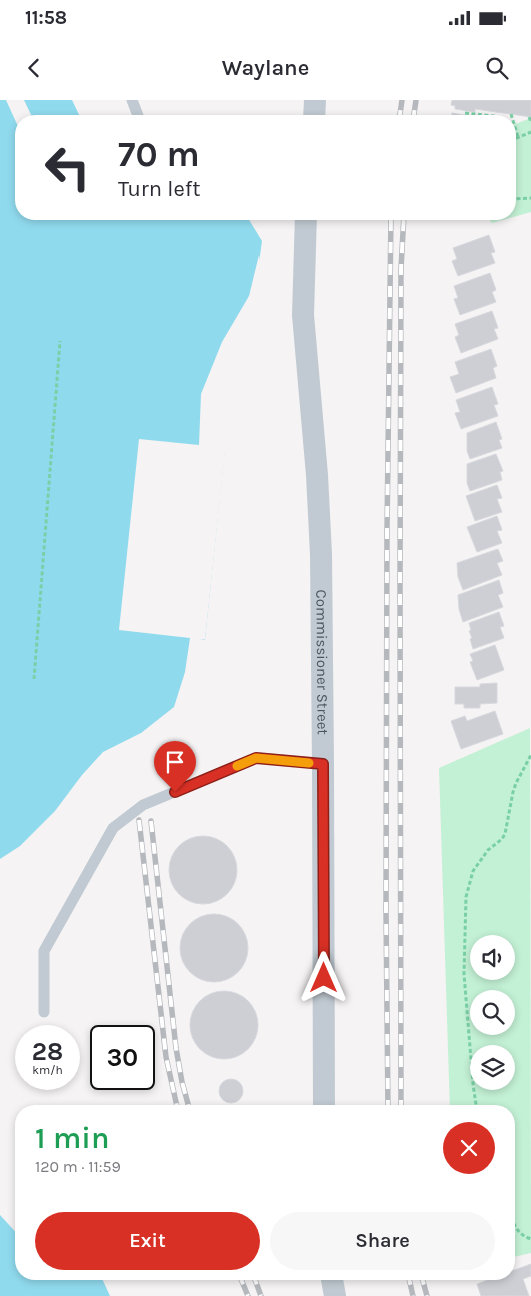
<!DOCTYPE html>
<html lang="en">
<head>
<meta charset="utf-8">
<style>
  :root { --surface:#fff; --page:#f7f7f7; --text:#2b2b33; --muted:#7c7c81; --accent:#d93025 }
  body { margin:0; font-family:Karla,sans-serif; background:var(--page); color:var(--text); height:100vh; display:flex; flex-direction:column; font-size:19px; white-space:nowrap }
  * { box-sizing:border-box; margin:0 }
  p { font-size:16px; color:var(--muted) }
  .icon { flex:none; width:28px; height:28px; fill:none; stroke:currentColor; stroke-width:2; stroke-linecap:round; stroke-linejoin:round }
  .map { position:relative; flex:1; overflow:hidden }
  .panel { position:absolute; left:15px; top:1005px; width:500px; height:175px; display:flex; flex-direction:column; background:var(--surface); border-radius:20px; box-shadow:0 2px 8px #0003 }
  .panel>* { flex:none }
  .banner { position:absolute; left:15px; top:15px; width:501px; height:105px; border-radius:20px; box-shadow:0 2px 8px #0003; background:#fff; color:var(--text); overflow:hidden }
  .controls { position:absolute; left:470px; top:835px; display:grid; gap:10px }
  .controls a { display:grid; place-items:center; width:45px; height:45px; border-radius:50%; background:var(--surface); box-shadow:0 2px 8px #0003; font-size:25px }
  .speed { position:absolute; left:15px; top:925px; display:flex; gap:10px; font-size:25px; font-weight:700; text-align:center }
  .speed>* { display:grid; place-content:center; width:65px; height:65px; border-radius:50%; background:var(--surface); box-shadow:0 2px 8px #0003; line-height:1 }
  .speed small { font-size:12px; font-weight:400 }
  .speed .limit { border:2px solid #111; border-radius:8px; background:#fff; color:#111 }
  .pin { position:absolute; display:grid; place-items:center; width:42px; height:42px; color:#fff; margin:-51px -21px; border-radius:50% 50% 50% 0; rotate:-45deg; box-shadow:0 0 5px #0007 }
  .pin .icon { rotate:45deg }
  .me { position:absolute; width:55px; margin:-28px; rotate:0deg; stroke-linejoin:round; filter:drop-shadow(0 0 4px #0008) }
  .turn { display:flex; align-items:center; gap:18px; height:105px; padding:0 20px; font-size:22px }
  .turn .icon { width:65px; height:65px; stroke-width:2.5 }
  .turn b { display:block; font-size:35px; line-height:42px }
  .round { display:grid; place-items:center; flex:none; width:52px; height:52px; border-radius:26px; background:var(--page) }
  .head { display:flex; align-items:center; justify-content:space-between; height:85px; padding:0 20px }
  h1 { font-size:30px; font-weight:600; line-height:38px; color:#1e9e55 }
  .button { display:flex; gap:10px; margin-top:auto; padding:10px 20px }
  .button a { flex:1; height:58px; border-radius:30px; background:var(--accent); color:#fff; font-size:20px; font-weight:600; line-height:58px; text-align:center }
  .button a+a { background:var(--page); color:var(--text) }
  .status { display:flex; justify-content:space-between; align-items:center; height:35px; padding:0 25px; background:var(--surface); direction:ltr }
  .status svg { height:14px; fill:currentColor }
  header { display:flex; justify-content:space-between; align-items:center; height:65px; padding:0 20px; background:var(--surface); font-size:22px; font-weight:600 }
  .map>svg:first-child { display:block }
</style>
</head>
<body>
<div class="status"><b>11:58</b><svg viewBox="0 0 49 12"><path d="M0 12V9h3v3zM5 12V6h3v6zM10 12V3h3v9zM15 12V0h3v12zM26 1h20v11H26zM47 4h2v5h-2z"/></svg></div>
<header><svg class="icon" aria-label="back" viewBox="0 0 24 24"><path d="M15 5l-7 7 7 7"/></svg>Waylane<svg class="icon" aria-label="search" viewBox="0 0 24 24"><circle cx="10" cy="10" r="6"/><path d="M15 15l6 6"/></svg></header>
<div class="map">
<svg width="531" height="1196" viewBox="0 0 531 1196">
  <rect width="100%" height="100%" fill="#f5f3f3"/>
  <g fill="#c3f1d5" fill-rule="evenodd">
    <path d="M 531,18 L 531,112 L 492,123 L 484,114 L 510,114 L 510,26 Z"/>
    <path d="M 530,628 L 531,1153 L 509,1158 L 509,1011 L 450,1011 L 439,668 ZM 479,844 L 506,844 L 506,871 L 479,871 ZM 479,899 L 506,899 L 506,926 L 479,926 ZM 479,954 L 506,954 L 506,981 L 479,981 Z"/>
  </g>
  <g fill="#90daee">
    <path d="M 0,0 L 77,0 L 86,21 L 21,21 L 21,114 L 225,114 L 248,118 L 262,141 L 255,192 L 219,279 L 215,316 L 225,348 L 205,539 L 192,611 L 116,675 L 0,779 Z"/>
    <path d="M 0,1083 L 21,1109 L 21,1174 L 119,1174 L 129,1196 L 0,1196 Z"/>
  </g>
  <g fill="#f5f3f3">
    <path d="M 6,0 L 24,0 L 34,21 L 21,21 L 21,33 Z"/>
    <path d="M 72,0 L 80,0 L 89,21 L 82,21 Z"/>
    <path d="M 259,155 L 261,169 L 258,193 L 221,279 L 218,316 L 226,343 L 205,539 L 200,539 L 208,540 L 195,612 L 184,630 L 158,651 L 118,677 L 95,701 L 62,747 L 0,782 L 0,759 L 20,746 L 55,711 L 82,675 L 103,652 L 141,633 L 174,607 L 185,572 L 190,538 L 119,530 L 139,339 L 199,345 L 201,294 L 222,242 L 249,196 Z"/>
    <path d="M 0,1080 L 21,1105 L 21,1138 L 0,1115 Z"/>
    <path d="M 100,1174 L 121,1174 L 131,1196 L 110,1196 Z"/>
  </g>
  <g fill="#cdcfd5" stroke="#d7d9de">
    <path d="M 452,0 L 531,0 L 531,17 L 475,9 L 475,12 L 455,9 L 455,6 L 451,5 Z"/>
    <path d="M 452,13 L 492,20 L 493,21 L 451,21 Z"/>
    <path d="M 489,135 L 495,152 L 491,153 L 495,163 L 458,176 L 452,161 L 457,159 L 453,148 Z"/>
    <path d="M 490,173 L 496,190 L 492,192 L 496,202 L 460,215 L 454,199 L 458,198 L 454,186 Z"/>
    <path d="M 492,211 L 498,228 L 494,229 L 498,239 L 461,253 L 455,237 L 459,235 L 455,224 Z"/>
    <path d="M 491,249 L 497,266 L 493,268 L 496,278 L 456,293 L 450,277 L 459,274 L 455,262 Z"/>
    <path d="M 492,287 L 498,304 L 494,305 L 498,316 L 461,329 L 455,313 L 460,312 L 456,300 Z"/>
    <path d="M 496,322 L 502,339 L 499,340 L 502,348 L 470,359 L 467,351 L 467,333 Z"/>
    <path d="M 496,354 L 503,371 L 500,372 L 502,380 L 470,391 L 467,383 L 467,364 Z"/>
    <path d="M 497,385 L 502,398 L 497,399 L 502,412 L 475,421 L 466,396 Z"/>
    <path d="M 497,416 L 502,430 L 497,431 L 502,443 L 477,452 L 467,427 Z"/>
    <path d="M 498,449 L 503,461 L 497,463 L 502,475 L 463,490 L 458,477 L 457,463 Z"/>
    <path d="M 499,480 L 503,493 L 498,495 L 503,507 L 463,522 L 459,509 L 458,495 Z"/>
    <path d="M 499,512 L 504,526 L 500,527 L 504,538 L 473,549 L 470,539 L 472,538 L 469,531 L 471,530 L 469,523 Z"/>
    <path d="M 495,545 L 504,570 L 477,580 L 470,562 L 473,561 L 470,554 Z"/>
    <path d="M 497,583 L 497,603 L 480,604 L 480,608 L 464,608 L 464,604 L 455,604 L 455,587 L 480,587 L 480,584 Z"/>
    <path d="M 495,611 L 503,634 L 461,649 L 451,621 L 465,616 L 467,621 Z"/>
    <circle cx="203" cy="770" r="34"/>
    <circle cx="214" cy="848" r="34"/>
    <circle cx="224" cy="925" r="34"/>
    <circle cx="231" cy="991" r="12"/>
    <path d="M 531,1164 L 531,1176 L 523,1179 L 529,1196 L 481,1196 L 477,1184 L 504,1174 L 509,1174 L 509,1172 Z"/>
  </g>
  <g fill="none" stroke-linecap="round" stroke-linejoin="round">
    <g stroke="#7ad0a6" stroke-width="3" stroke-dasharray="4 2.5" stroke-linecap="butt">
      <path d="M 465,13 L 494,16 L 496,21"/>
      <path d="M 511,14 L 518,37"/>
      <path d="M 529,17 L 531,22"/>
      <path d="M 510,41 L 531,32"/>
      <path d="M 510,99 L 531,98"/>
      <path d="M 34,579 L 60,241"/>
      <path d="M 477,1011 L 473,984 L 464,874 L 466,797 L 473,771 L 488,750 L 502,739 L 505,734 L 513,692 L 516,683 L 531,655"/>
      <path d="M 509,1111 C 513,1124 518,1135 531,1139"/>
    </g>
    <g stroke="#c1cad2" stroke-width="11">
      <path d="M 132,0 L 140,21"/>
      <path d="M 44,912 L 44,851 L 113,728 L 143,705 L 256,658 L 323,664"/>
    </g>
    <g stroke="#c1cad2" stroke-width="22">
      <path d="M 314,21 L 315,0"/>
      <path id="s1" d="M 306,114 L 303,215 L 317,375 L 321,454 L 323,664 L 324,1011"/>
      <path d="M 331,1174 L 335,1196"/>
    </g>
    <g stroke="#b5b8bd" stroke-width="5.5">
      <g id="rail">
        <path d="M 399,21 L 402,0"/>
        <path d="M 413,21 L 416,0"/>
        <path d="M 139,720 L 166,957 L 178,1011"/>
        <path d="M 151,721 L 176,948 L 182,982 L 190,1011"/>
        <path d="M 388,1011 L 386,810 L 387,431 L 391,114"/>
        <path d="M 401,1011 L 400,486 L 401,169 L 404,114"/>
        <path d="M 239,1174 L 248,1196"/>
        <path d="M 253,1174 L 261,1196"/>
        <path d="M 408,1174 L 413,1196"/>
        <path d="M 421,1174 L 427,1196"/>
      </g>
    </g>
    <use href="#rail" stroke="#fff" stroke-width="4" stroke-dasharray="11" stroke-linecap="butt"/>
  </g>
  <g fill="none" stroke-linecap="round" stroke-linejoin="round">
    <g stroke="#8d1f18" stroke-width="12">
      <path id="route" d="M 175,692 L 256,658 L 323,664 L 324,878"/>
    </g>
    <use href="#route" stroke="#d93025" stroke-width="9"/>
    <path stroke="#f59e0b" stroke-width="9" d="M 237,666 L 256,658 L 309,663"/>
  </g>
  <g text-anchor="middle" stroke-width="4" stroke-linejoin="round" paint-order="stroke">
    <g font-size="15" fill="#4a5661" stroke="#fff">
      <text dy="5" stroke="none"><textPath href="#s1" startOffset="449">Commissioner Street</textPath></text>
    </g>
  </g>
</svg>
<div class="controls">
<a><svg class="icon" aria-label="sound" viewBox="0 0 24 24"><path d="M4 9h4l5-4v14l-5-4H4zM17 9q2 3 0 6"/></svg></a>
<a><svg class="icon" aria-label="search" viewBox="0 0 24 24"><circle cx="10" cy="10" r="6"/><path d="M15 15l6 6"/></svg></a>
<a><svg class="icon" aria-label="layers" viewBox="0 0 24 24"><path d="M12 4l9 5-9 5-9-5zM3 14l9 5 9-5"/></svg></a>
</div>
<div class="speed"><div>28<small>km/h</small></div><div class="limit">30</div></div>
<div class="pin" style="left:175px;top:692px;background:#d93025"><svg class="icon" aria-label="arrive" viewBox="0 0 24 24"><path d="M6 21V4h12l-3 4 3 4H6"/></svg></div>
<svg class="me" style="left:324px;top:878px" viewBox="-20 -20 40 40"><path d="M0-17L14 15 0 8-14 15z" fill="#d93025" stroke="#fff" stroke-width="4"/></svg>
<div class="banner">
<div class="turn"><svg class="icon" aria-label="left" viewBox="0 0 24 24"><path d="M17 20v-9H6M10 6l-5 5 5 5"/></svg><div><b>70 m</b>Turn left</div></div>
</div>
<section class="panel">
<div class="head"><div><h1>1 min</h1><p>120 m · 11:59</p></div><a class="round" style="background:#d93025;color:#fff"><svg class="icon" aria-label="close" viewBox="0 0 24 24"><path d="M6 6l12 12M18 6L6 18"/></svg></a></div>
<div class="button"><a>Exit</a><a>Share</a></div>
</section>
</div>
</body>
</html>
